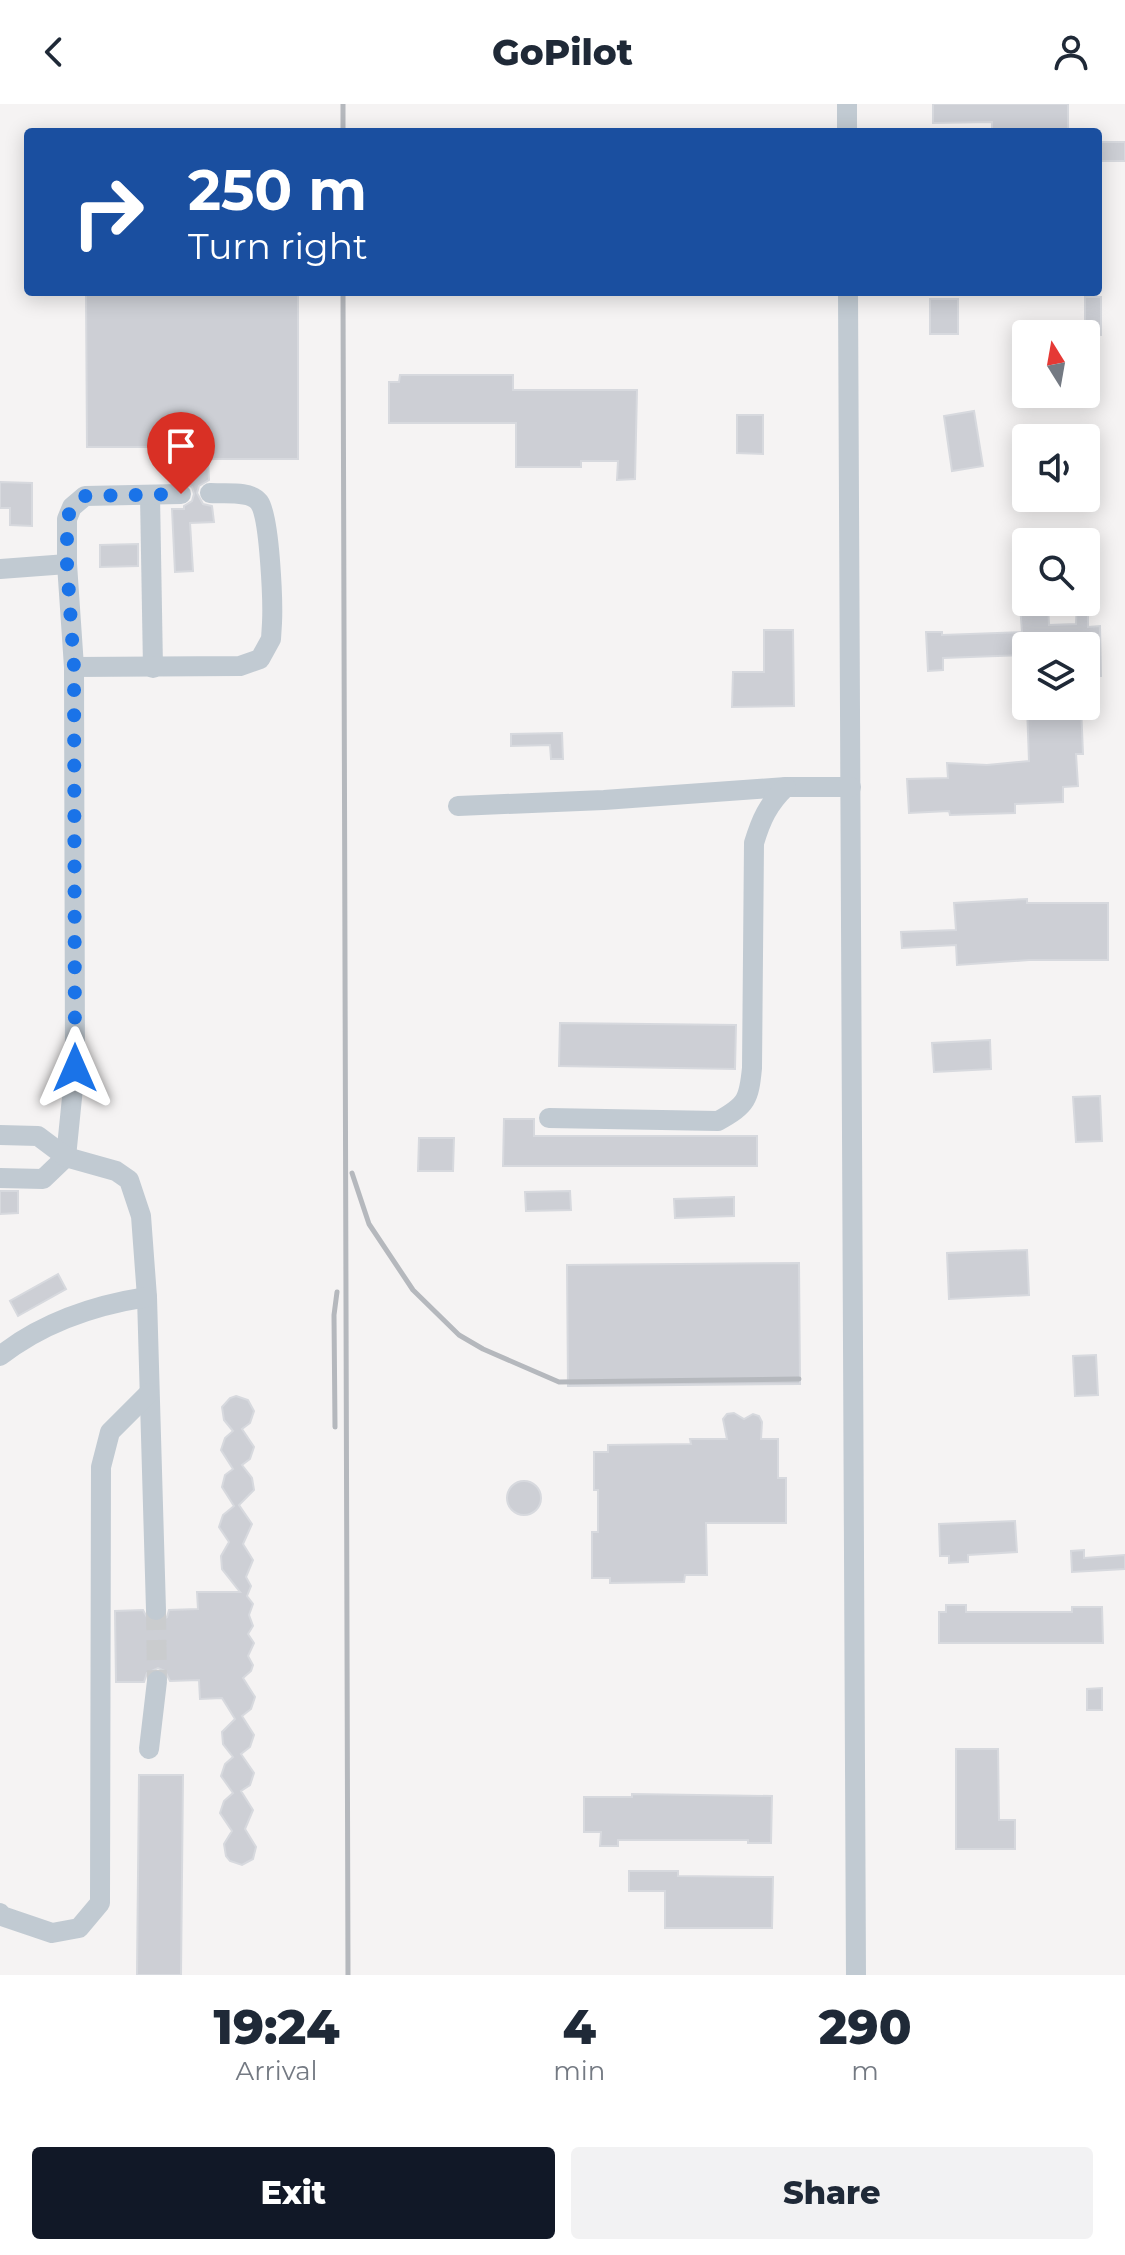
<!DOCTYPE html>
<html lang="en">
<head>
<meta charset="utf-8">
<style>
  :root { --surface:#fff; --page:#f2f2f3; --text:#1f2937; --muted:#747a83; --accent:#111827 }
  body { margin:0; font-family:Montserrat,sans-serif; background:var(--page); color:var(--text); height:100vh; display:flex; flex-direction:column; font-size:30px; white-space:nowrap }
  * { box-sizing:border-box; margin:0 }
  p { font-size:26px; color:var(--muted) }
  .icon { flex:none; width:44px; height:44px; fill:none; stroke:currentColor; stroke-width:2; stroke-linecap:round; stroke-linejoin:round }
  .map { position:relative; height:1871px; overflow:hidden }
  .drawer { display:flex; flex-direction:column; background:var(--surface); flex:1 }
  .drawer>* { flex:none }
  .guide { position:absolute; left:24px; top:24px; width:1078px; height:168px; border-radius:8px; box-shadow:0 4px 20px #0003; background:#1a4fa0; color:#fff; overflow:hidden }
  .needle { width:52px; rotate:349deg }
  .fabs { position:absolute; left:1012px; top:216px; display:grid; gap:16px }
  .fabs a { display:grid; place-items:center; width:88px; height:88px; border-radius:8px; background:var(--surface); box-shadow:0 4px 20px #0003; font-size:40px }
  .pin { position:absolute; display:grid; place-items:center; width:68px; height:68px; color:#fff; margin:-82px -34px; border-radius:50% 50% 50% 0; rotate:-45deg; box-shadow:0 0 8px #0007 }
  .pin .icon { rotate:45deg }
  .me { position:absolute; width:88px; margin:-44px; rotate:0deg; stroke-linejoin:round; filter:drop-shadow(0 0 6px #0008) }
  .turn { display:flex; align-items:center; gap:28px; height:168px; padding:0 32px; font-size:36px }
  .turn .icon { width:104px; height:104px; stroke-width:2.5 }
  .turn b { display:block; font-size:56px; line-height:68px }
  .eta { display:flex; justify-content:space-evenly; align-items:center; height:136px; text-align:center }
  .eta b { font-size:48px; font-weight:800; line-height:56px }
  .cta { display:flex; gap:16px; margin-top:auto; padding:16px 32px }
  .cta a { flex:1; height:92px; border-radius:8px; background:var(--accent); color:#fff; font-size:32px; font-weight:800; line-height:92px; text-align:center }
  .cta a+a { background:var(--page); color:var(--text) }
  header { display:flex; justify-content:space-between; align-items:center; height:104px; padding:0 32px; background:var(--surface); font-size:36px; font-weight:800 }
  .map>svg:first-child { display:block }
</style>
</head>
<body>
<header><svg class="icon" aria-label="back" viewBox="0 0 24 24"><path d="M15 5l-7 7 7 7"/></svg>GoPilot<svg class="icon" aria-label="person" viewBox="0 0 24 24"><circle cx="12" cy="8" r="4"/><path d="M4 21q1-7 8-7t8 7"/></svg></header>
<div class="map">
<svg width="1125" height="1871" viewBox="0 0 1125 1871">
  <rect width="100%" height="100%" fill="#f5f3f3"/>
  <g fill="#cdcfd5" stroke="#d7d9de" stroke-width="2">
    <path d="M 933,0 L 1068,0 L 1068,28 L 992,28 L 992,18 L 933,19 Z"/>
    <rect x="1098" y="38" width="27" height="19"/>
    <path d="M 86,188 L 298,188 L 298,355 L 208,355 L 209,376 L 199,382 L 197,389 L 203,400 L 212,402 L 214,418 L 190,419 L 193,467 L 175,468 L 172,405 L 184,405 L 184,402 L 192,397 L 194,390 L 192,383 L 180,377 L 177,343 L 87,343 Z"/>
    <path d="M 1085,193 L 1101,193 L 1101,231 L 1085,230 Z"/>
    <rect x="930" y="195" width="28" height="35"/>
    <path d="M 400,271 L 513,271 L 513,286 L 637,286 L 635,375 L 617,376 L 618,357 L 581,357 L 581,363 L 516,363 L 516,319 L 389,319 L 389,278 L 399,278 Z"/>
    <path d="M 974,307 L 983,362 L 952,367 L 944,312 Z"/>
    <path d="M 737,311 L 763,311 L 763,350 L 737,349 Z"/>
    <path d="M 0,378 L 32,379 L 32,422 L 10,421 L 10,404 L 0,404 Z"/>
    <path d="M 138,440 L 138,462 L 100,463 L 100,441 Z"/>
    <path d="M 1077,498 L 1088,498 L 1088,523 L 1100,522 L 1101,572 L 1086,572 L 1086,542 L 1026,542 L 1026,551 L 943,554 L 943,566 L 928,567 L 926,528 L 942,528 L 942,531 L 1022,528 L 1020,501 L 1048,500 L 1049,521 L 1076,520 Z"/>
    <path d="M 764,526 L 793,526 L 794,602 L 732,603 L 733,568 L 764,568 Z"/>
    <path d="M 1027,602 L 1081,602 L 1083,650 L 1076,650 L 1078,682 L 1063,683 L 1063,698 L 1015,700 L 1015,709 L 950,711 L 949,707 L 909,709 L 907,675 L 948,674 L 947,659 L 987,661 L 1029,657 Z"/>
    <path d="M 562,629 L 563,655 L 551,655 L 550,641 L 511,642 L 511,630 Z"/>
    <path d="M 1027,795 L 1027,799 L 1108,799 L 1108,856 L 1029,856 L 957,861 L 956,841 L 902,844 L 901,828 L 956,826 L 954,799 Z"/>
    <path d="M 560,919 L 736,921 L 735,965 L 559,962 Z"/>
    <path d="M 990,936 L 991,965 L 934,968 L 932,939 Z"/>
    <path d="M 1100,992 L 1102,1037 L 1076,1038 L 1073,993 Z"/>
    <path d="M 504,1015 L 534,1015 L 534,1032 L 757,1032 L 757,1062 L 503,1062 Z"/>
    <path d="M 419,1034 L 454,1034 L 453,1067 L 418,1067 Z"/>
    <path d="M 0,1087 L 18,1087 L 18,1109 L 0,1110 Z"/>
    <path d="M 570,1087 L 571,1106 L 526,1107 L 525,1088 Z"/>
    <path d="M 734,1093 L 734,1112 L 675,1114 L 674,1095 Z"/>
    <path d="M 1027,1146 L 1029,1191 L 949,1195 L 947,1149 Z"/>
    <path d="M 799,1159 L 800,1280 L 568,1282 L 567,1161 Z"/>
    <path d="M 58,1170 L 66,1185 L 18,1212 L 10,1197 Z"/>
    <path d="M 1096,1251 L 1098,1291 L 1075,1292 L 1073,1252 Z"/>
    <path d="M 236,1292 L 248,1296 L 254,1307 L 250,1319 L 242,1325 L 254,1343 L 250,1355 L 242,1361 L 252,1374 L 254,1386 L 239,1401 L 252,1420 L 243,1440 L 253,1456 L 246,1473 L 251,1482 L 247,1492 L 253,1500 L 249,1511 L 253,1522 L 248,1530 L 254,1539 L 248,1552 L 253,1561 L 251,1567 L 243,1574 L 255,1593 L 251,1605 L 242,1612 L 254,1631 L 250,1643 L 241,1650 L 254,1669 L 250,1681 L 241,1687 L 253,1706 L 245,1725 L 256,1743 L 253,1755 L 242,1761 L 230,1757 L 226,1752 L 224,1740 L 232,1727 L 220,1709 L 224,1697 L 233,1689 L 221,1672 L 225,1660 L 233,1653 L 223,1640 L 222,1628 L 235,1615 L 222,1594 L 200,1595 L 199,1576 L 170,1577 L 165,1567 L 158,1564 L 147,1569 L 144,1578 L 116,1578 L 115,1507 L 143,1506 L 149,1517 L 157,1519 L 167,1513 L 169,1506 L 198,1505 L 197,1488 L 240,1488 L 222,1465 L 221,1452 L 229,1438 L 219,1423 L 223,1411 L 234,1402 L 222,1383 L 225,1371 L 233,1365 L 221,1346 L 225,1334 L 233,1327 L 224,1316 L 222,1303 L 230,1294 Z"/>
    <path d="M 734,1309 L 744,1315 L 753,1310 L 759,1312 L 762,1318 L 761,1335 L 778,1335 L 778,1374 L 786,1374 L 786,1419 L 706,1419 L 707,1471 L 685,1471 L 684,1478 L 610,1479 L 610,1474 L 592,1474 L 592,1428 L 598,1428 L 598,1386 L 594,1386 L 594,1348 L 608,1348 L 608,1341 L 691,1340 L 690,1335 L 727,1335 L 723,1315 L 727,1310 Z"/>
    <circle cx="524" cy="1394" r="17"/>
    <path d="M 1015,1417 L 1017,1448 L 968,1451 L 968,1458 L 949,1459 L 949,1452 L 940,1452 L 939,1420 Z"/>
    <path d="M 1084,1446 L 1084,1454 L 1125,1451 L 1125,1465 L 1072,1468 L 1071,1447 Z"/>
    <path d="M 946,1501 L 966,1501 L 966,1508 L 1072,1508 L 1072,1503 L 1102,1503 L 1103,1539 L 939,1539 L 939,1508 L 946,1508 Z"/>
    <path d="M 1102,1584 L 1102,1606 L 1087,1606 L 1087,1585 Z"/>
    <path d="M 956,1645 L 998,1645 L 999,1716 L 1015,1716 L 1015,1745 L 956,1745 Z"/>
    <path d="M 139,1671 L 183,1671 L 181,1871 L 137,1871 Z"/>
    <path d="M 632,1690 L 772,1692 L 771,1739 L 748,1739 L 748,1736 L 618,1736 L 618,1742 L 600,1742 L 601,1728 L 584,1728 L 584,1693 L 632,1693 Z"/>
    <path d="M 629,1767 L 678,1767 L 678,1772 L 773,1773 L 772,1824 L 665,1824 L 665,1787 L 629,1787 Z"/>
  </g>
  <g fill="none" stroke-linecap="round" stroke-linejoin="round">
    <path stroke="#caccce" stroke-width="20" stroke-dasharray="20 10" stroke-linecap="butt" d="M 156,1506 L 157,1577"/>
    <g stroke="#c1cad2" stroke-width="20">
      <path d="M 847,0 L 847,28"/>
      <path d="M 848,188 L 856,1871"/>
      <path d="M 150,391 L 153,564"/>
      <path d="M 67,460 L 67,415 L 72,403 L 85,392 L 181,390"/>
      <path d="M 0,465 L 67,460 L 74,563 L 75,964 L 66,1053 L 43,1075 L 0,1074"/>
      <path d="M 74,563 L 240,562 L 260,555 L 271,535 L 272,519 C 273,499 270,413 259,398 C 250,386 224,390 210,389"/>
      <path d="M 458,702 L 604,696 L 786,683 L 851,683"/>
      <path d="M 549,1014 L 718,1017 C 747,1001 749,995 752,964 L 754,739 C 761,716 768,700 786,683"/>
      <path d="M 0,1031 L 38,1032 L 66,1053 L 116,1067 L 129,1076 L 141,1112 L 147,1193 L 156,1506"/>
      <path d="M 0,1252 C 42,1219 95,1201 147,1193"/>
      <path d="M 149,1645 L 157,1577"/>
      <path d="M 0,1809 L 2,1812 L 52,1829 L 79,1824 L 100,1799 L 101,1363 L 110,1328 L 149,1289"/>
    </g>
    <g stroke="#b5b8bd" stroke-width="5">
      <path d="M 343,0 L 343,28"/>
      <path d="M 343,188 L 348,1871"/>
      <path d="M 352,1069 L 369,1120 L 413,1186 L 459,1231 L 483,1245 L 559,1278 L 799,1275"/>
      <path d="M 335,1323 L 334,1211 L 337,1188"/>
    </g>
  </g>
  <g fill="none" stroke-linecap="round" stroke-linejoin="round">
    <path stroke="#1a73e8" stroke-width="14" stroke-dasharray="0 25.2" d="M 75,964 L 74,563 L 67,460 L 67,415 L 72,403 L 85,392 L 181,390"/>
  </g>
</svg>
<div class="fabs">
<a><svg class="needle" viewBox="-14 -14 28 28"><path d="M0-13l5 13h-10z" fill="#e53935"/><path d="M0 13l5-13h-10z" fill="#747a83"/></svg></a>
<a><svg class="icon" aria-label="sound" viewBox="0 0 24 24"><path d="M4 9h4l5-4v14l-5-4H4zM17 9q2 3 0 6"/></svg></a>
<a><svg class="icon" aria-label="search" viewBox="0 0 24 24"><circle cx="10" cy="10" r="6"/><path d="M15 15l6 6"/></svg></a>
<a><svg class="icon" aria-label="layers" viewBox="0 0 24 24"><path d="M12 4l9 5-9 5-9-5zM3 14l9 5 9-5"/></svg></a>
</div>
<div class="pin" style="left:181px;top:390px;background:#d93025"><svg class="icon" aria-label="arrive" viewBox="0 0 24 24"><path d="M6 21V4h12l-3 4 3 4H6"/></svg></div>
<svg class="me" style="left:75px;top:964px" viewBox="-20 -20 40 40"><path d="M0-17L14 15 0 8-14 15z" fill="#1a73e8" stroke="#fff" stroke-width="4"/></svg>
<div class="guide">
<div class="turn"><svg class="icon" aria-label="right" viewBox="0 0 24 24"><path d="M7 20v-9h11M14 6l5 5-5 5"/></svg><div><b>250 m</b>Turn right</div></div>
</div>
</div>
<section class="drawer">
<div class="eta">
<div><b>19:24</b><p>Arrival</p></div>
<div><b>4</b><p>min</p></div>
<div><b>290</b><p>m</p></div>
</div>
<div class="cta"><a>Exit</a><a>Share</a></div>
</section>
</body>
</html>
